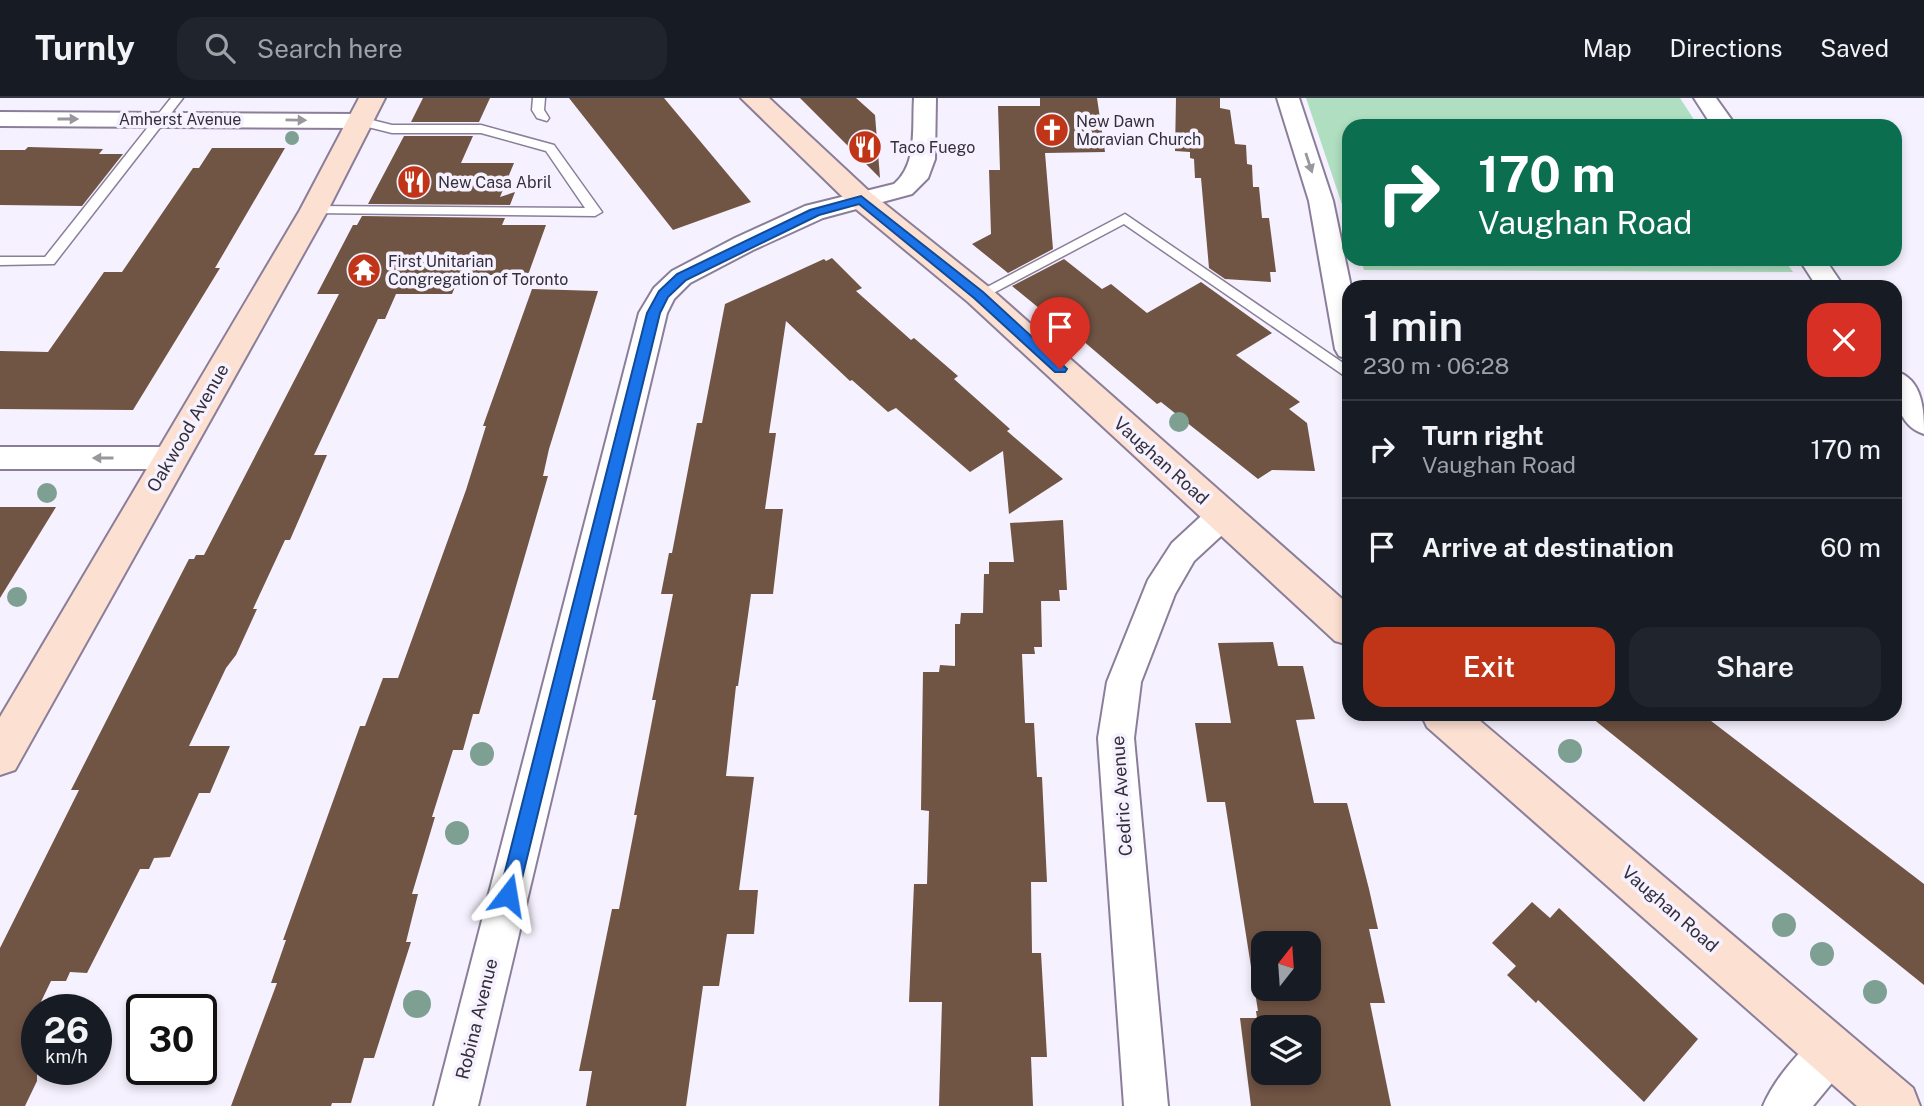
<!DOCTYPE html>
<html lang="en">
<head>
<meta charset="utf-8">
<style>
  :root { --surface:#171b24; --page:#20242c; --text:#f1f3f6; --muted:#9ea1a6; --line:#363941; --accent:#c03518 }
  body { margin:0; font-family:"Public Sans",sans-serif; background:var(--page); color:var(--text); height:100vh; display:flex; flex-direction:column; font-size:26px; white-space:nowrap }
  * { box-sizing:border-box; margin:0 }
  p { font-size:23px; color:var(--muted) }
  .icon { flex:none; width:38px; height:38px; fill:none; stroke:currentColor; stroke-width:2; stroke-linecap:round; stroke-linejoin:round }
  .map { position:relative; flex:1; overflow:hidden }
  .details { position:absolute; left:1342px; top:182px; width:560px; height:441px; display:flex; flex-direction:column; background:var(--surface); border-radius:21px; box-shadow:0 4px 10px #0003 }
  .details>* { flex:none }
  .banner { position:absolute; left:1342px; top:21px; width:560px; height:147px; border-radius:21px; box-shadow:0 4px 10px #0003; background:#0b6e4f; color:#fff; overflow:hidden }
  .needle { width:46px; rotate:17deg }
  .controls { position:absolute; left:1251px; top:833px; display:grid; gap:14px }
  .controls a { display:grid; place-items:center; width:70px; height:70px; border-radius:14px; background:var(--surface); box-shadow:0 4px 10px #0003; font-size:35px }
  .speed { position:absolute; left:21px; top:896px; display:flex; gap:14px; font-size:35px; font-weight:700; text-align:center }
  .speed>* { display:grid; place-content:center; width:91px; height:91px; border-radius:50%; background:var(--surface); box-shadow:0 4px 10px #0003; line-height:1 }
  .speed small { font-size:18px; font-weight:400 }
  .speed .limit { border:4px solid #111; border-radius:10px; background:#fff; color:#111 }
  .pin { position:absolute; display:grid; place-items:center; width:60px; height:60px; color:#fff; margin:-72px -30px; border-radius:50% 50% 50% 0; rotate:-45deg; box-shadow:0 0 7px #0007 }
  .pin .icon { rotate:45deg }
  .me { position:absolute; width:77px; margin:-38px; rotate:14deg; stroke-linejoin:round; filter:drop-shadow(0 0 5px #0008) }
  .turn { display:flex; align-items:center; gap:24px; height:147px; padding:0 21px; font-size:32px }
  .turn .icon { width:91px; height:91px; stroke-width:2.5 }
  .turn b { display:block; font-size:49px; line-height:60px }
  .round { display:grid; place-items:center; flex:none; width:74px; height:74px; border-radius:21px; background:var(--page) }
  .head { display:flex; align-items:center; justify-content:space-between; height:119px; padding:0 21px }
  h1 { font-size:42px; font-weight:600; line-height:52px }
  .primary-button { display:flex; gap:14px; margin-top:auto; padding:14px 21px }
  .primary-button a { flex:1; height:80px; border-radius:21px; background:var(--accent); color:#fff; font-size:28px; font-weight:600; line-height:80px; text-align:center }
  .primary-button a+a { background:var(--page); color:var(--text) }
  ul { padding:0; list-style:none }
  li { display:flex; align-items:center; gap:21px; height:98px; padding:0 21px; border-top:2px solid var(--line) }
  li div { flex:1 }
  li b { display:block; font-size:26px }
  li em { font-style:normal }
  header { display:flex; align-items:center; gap:42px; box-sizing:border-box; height:98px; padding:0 35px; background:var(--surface); border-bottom:2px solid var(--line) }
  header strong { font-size:33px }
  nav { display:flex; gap:38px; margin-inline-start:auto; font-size:24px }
  .search { width:490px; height:63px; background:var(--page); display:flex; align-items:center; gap:18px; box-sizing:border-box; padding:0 24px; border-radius:21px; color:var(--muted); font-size:26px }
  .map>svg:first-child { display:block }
</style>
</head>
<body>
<header>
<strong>Turnly</strong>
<div class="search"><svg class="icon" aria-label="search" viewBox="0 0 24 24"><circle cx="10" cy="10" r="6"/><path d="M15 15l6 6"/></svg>Search here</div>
<nav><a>Map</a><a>Directions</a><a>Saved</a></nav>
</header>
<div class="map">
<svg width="1924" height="1008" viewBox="0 0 1924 1008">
  <rect width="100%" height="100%" fill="#f6f1fe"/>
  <g fill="#afdec0">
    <path d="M 1306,0 L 1680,0 L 1698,28 L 1349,28 L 1349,127 Z"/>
    <path d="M 1361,161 L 1784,161 L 1793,174 L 1364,172 Z"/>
  </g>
  <g fill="#705444" fill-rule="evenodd">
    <path d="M 423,0 L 490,0 L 479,24 L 411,24 Z"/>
    <path d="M 569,0 L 664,0 L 751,104 L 673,132 Z"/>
    <path d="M 800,0 L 856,0 L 875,17 L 880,80 Z"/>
    <path d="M 1040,0 L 1097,0 L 1105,54 L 1045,55 L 1053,151 L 1008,175 L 972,146 L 991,136 L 989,72 L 1000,72 L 998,8 L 1040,8 Z"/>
    <path d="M 1176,0 L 1220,0 L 1220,10 L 1230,12 L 1235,46 L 1246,47 L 1247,66 L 1252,67 L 1253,89 L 1259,89 L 1262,120 L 1269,120 L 1276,174 L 1270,174 L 1271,184 L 1225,181 L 1209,170 L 1201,80 L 1195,80 L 1194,61 L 1190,60 L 1190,54 L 1175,53 Z"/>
    <path d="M 404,38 L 473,38 L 461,65 L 514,65 L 500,99 L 515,94 L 510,107 L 368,106 Z"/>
    <path d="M 28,49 L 103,51 L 99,56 L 123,56 L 82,108 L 0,107 L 0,52 L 25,52 Z"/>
    <path d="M 212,50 L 285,50 L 215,170 L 220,170 L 133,312 L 0,311 L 0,253 L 48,254 L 104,174 L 122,174 L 193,70 L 199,70 Z"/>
    <path d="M 362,118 L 505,120 L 502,127 L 546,127 L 528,177 L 460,177 L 452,196 L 396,196 L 385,221 L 378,221 L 314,357 L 327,357 L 290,442 L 285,442 L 253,511 L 257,511 L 236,557 L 226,570 L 189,648 L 230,648 L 210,695 L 199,695 L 170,759 L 154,760 L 149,771 L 140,771 L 87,875 L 70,874 L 66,883 L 51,883 L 37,912 L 37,983 L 25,1008 L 0,1008 L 0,850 L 79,692 L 71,692 L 155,527 L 189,461 L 194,461 L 196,457 L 204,457 L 339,196 L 317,196 L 353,127 L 357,127 Z"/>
    <path d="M 832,160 L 862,190 L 856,193 L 911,242 L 914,240 L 958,278 L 954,281 L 1010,331 L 1007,333 L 1063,381 L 1009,416 L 1003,353 L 970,374 L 896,310 L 888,314 L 852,282 L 850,283 L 786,223 L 769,335 L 776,335 L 765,411 L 783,411 L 773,496 L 751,496 L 738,588 L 736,588 L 726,678 L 754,679 L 739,792 L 758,792 L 754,836 L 727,836 L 719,888 L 703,888 L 686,1008 L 586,1008 L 592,973 L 579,973 L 612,811 L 619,811 L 637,717 L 634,717 L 656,602 L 652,602 L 673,496 L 661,496 L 669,455 L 672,455 L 697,325 L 702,325 L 725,206 L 824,161 L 826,163 Z"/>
    <path d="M 1064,161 L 1102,191 L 1111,186 L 1147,215 L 1201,184 L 1272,235 L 1236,257 L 1300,304 L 1289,311 L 1307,325 L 1315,373 L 1272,372 L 1258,381 L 1161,304 L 1157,306 L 1048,213 L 1045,215 L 1012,188 Z"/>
    <path d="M 532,191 L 598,193 L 549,351 L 543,378 L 548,378 L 479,616 L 473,616 L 463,652 L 453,652 L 432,719 L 435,719 L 412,796 L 418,796 L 406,844 L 411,844 L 374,960 L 364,960 L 351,1005 L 332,1005 L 331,1008 L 231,1008 L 277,885 L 271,885 L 286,842 L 283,842 L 360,628 L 365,628 L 383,580 L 398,580 L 466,392 L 486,328 L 483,328 Z"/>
    <path d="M 0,409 L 56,409 L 0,500 Z"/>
    <path d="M 1063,422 L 1067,492 L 1059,492 L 1060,503 L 1041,503 L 1042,549 L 1034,549 L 1035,556 L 1022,556 L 1025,625 L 1034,625 L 1037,679 L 1042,679 L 1047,784 L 1031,784 L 1032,855 L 1041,855 L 1047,959 L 1031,959 L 1033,1008 L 939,1008 L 942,904 L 909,904 L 914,786 L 927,786 L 929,713 L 921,712 L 923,574 L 939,574 L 940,567 L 955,568 L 955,526 L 960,526 L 961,515 L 983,515 L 984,476 L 989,476 L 989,464 L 1014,464 L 1010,425 Z"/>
    <path d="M 1273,544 L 1278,568 L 1303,568 L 1315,621 L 1296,622 L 1314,705 L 1347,705 L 1369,791 L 1378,831 L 1369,831 L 1385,905 L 1370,905 L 1391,1008 L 1251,1008 L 1240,920 L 1257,920 L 1256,913 L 1258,913 L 1225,704 L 1207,704 L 1195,625 L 1231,625 L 1218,545 ZM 1264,845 L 1309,845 L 1309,891 L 1264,891 ZM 1264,929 L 1309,929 L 1309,975 L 1264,975 Z"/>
    <path d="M 1587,616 L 1702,616 L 1924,786 L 1924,887 Z"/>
    <path d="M 1532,804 L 1550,820 L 1559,810 L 1698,941 L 1644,1004 L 1538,902 L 1536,905 L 1507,877 L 1516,868 L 1492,845 Z"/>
  </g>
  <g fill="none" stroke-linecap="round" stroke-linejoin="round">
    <g stroke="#8a7e9a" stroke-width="3">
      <g id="lane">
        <path d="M 171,0 L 183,0 L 54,166 L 0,167 L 0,159 L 45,159 Z"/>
        <path d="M 533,0 L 545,0 L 544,12 L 549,20 L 547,23 L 537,20 L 532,12 Z"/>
        <path d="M 360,19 L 392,27 L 481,27 L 554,47 L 602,114 L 595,118 L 309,115 L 307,112 L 314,108 L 585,110 L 546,53 L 481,35 L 392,35 L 356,26 L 356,20 Z"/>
        <path d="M 1125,116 L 1349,269 L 1349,281 L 1124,126 L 984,200 L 979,202 L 972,197 Z"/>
      </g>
    </g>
    <g stroke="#8a7e9a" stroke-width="4">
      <g id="street">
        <path d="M 914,0 L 936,0 L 935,61 L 928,80 L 912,96 L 823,120 L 753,152 L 690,185 L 674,201 L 667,215 L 478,1008 L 434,1008 L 639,215 L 654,190 L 672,173 L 735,140 L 805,108 L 894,86 C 918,66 912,29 914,0 Z"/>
        <path d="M 1277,0 L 1299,0 L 1333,103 L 1351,189 L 1349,261 L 1339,258 L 1335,251 L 1309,103 Z"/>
        <path d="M 1694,0 L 1716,0 L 1736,28 L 1712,28 Z"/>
        <path d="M 0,14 L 360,16 L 368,18 L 372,23 L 368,28 L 360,30 L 0,28 Z"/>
        <path d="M 1799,161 L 1825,161 L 1844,189 L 1817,189 Z"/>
        <path d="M 1895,273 C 1923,281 1924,312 1924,336 C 1896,327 1895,297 1895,273 Z"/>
        <path d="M 0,349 L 171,349 L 182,352 L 186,360 L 182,368 L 171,371 L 0,371 Z"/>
        <path d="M 1222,406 L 1233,409 L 1238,418 L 1233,427 L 1194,463 L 1175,496 L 1141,584 L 1134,640 L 1168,1008 L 1124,1008 L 1098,640 L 1107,584 L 1148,482 L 1172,445 L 1211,409 Z"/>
        <path d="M 1831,932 L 1846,938 L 1852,953 L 1846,968 L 1813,1008 L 1763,1008 C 1774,982 1805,942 1831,932 Z"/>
      </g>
    </g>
    <g stroke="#8a7e9a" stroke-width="4">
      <g id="secondary">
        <path d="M 359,0 L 385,0 L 328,112 L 15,672 L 0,677 L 0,619 L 300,112 Z"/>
        <path d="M 741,0 L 769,0 L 871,95 L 990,190 L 1349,507 L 1349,547 L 1335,543 L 968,204 L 851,107 Z"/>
        <path d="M 1421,616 L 1472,616 L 1913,990 L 1920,1008 L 1857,1008 L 1427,629 Z"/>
      </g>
    </g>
    <use href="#lane" fill="#fff" fill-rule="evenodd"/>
    <use href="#street" fill="#fff" fill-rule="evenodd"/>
    <use href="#secondary" fill="#fce0d1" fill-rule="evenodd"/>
  </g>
  <g fill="#7ea093">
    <circle cx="292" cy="40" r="7"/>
    <circle cx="1179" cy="324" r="10"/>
    <circle cx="47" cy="395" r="10"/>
    <circle cx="17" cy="499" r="10"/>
    <circle cx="1570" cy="653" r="12"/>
    <circle cx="482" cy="656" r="12"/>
    <circle cx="457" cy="735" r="12"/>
    <circle cx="1784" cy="827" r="12"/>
    <circle cx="1822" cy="856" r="12"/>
    <circle cx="1875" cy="894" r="12"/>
    <circle cx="417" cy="906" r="14"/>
  </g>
  <defs><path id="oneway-solid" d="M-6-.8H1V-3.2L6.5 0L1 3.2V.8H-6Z" transform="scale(1.75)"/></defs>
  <g fill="#99969c">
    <use href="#oneway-solid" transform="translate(68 21)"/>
    <use href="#oneway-solid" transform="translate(296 22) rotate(1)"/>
    <use href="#oneway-solid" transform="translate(1309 65) rotate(72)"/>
    <use href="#oneway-solid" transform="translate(103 360) rotate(180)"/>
  </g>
  <path fill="#1a73e8" stroke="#114b97" stroke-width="2" d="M 861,98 L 983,194 L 1067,271 L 1065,274 L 1055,274 L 974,200 L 859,106 L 819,117 L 686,182 L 668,199 L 660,215 L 518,797 L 515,803 L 508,806 L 502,803 L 499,797 L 647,215 L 659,193 L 677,176 L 810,112 Z"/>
  <defs>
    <g id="church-disc" transform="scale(1.75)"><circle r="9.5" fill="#c03518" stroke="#f6f1fe"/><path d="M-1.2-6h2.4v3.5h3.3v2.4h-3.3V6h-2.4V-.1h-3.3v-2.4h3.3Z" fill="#fff"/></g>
    <g id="restaurant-disc" transform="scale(1.75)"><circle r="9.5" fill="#c03518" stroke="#f6f1fe"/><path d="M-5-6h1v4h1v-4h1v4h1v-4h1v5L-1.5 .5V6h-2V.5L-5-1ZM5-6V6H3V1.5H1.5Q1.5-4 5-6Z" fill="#fff"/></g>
    <g id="temple-disc" transform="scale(1.75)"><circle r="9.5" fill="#c03518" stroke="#f6f1fe"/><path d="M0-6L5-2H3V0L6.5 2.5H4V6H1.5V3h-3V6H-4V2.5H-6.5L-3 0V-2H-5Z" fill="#fff"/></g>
  </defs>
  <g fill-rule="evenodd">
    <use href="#church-disc" x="1052" y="32"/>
    <use href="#restaurant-disc" x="865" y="49"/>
    <use href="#restaurant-disc" x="414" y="84"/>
    <use href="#temple-disc" x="364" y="172"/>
  </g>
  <g text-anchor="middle" stroke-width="7" stroke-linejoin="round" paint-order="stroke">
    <g font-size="16" fill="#332e3a" stroke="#f6f1fe">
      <text x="180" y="27">Amherst Avenue</text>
    </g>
    <g font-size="16" fill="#332e3a" stroke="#f6f1fe" text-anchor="start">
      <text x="1076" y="29">New Dawn<tspan x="1076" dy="18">Moravian Church</tspan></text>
      <text x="890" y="55">Taco Fuego</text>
      <text x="438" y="90">New Casa Abril</text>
      <text x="388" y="169">First Unitarian<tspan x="388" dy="18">Congregation of Toronto</tspan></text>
    </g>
    <g font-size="18" fill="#332e3a" stroke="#f6f1fe">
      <text transform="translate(188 330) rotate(-60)" y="6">Oakwood Avenue</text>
      <text transform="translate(1161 363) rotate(42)" y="6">Vaughan Road</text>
      <text transform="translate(1122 698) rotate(-94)" y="6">Cedric Avenue</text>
      <text transform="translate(1670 811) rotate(41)" y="6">Vaughan Road</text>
      <text transform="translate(477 921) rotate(-76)" y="6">Robina Avenue</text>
    </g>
  </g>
</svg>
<div class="controls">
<a><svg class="needle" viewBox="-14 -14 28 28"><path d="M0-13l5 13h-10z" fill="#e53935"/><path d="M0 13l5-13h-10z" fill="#9ea1a6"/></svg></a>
<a><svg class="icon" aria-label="layers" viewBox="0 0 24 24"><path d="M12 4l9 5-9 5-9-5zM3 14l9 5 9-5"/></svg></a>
</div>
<div class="speed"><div>26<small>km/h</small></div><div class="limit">30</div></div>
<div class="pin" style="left:1060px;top:271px;background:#d93025"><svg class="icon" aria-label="arrive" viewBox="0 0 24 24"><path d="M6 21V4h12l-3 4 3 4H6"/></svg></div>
<svg class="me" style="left:508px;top:797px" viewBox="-20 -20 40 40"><path d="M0-17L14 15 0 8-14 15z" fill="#1a73e8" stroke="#fff" stroke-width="4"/></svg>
<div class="banner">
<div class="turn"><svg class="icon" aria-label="right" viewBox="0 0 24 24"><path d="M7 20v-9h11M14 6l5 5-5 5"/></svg><div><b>170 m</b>Vaughan Road</div></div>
</div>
<section class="details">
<div class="head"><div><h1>1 min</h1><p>230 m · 06:28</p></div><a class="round" style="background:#d93025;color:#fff"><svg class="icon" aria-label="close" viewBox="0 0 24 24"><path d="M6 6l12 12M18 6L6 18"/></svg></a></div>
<ul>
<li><svg class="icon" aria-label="right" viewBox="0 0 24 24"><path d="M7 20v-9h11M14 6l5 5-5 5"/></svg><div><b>Turn right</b><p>Vaughan Road</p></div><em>170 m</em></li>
<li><svg class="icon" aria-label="arrive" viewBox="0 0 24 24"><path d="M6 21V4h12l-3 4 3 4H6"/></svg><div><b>Arrive at destination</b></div><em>60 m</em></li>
</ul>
<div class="primary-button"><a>Exit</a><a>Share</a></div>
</section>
</div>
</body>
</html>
